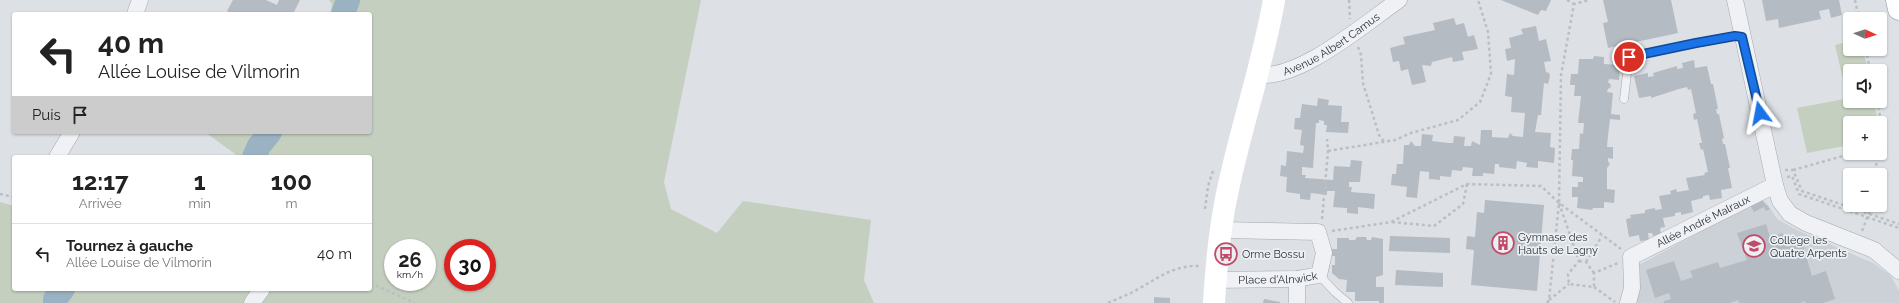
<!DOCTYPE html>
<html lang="fr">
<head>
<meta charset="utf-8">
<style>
  :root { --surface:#fff; --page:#f6f6f6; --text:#222; --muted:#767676; --line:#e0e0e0 }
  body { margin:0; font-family:Raleway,sans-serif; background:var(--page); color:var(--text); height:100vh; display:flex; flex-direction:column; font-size:15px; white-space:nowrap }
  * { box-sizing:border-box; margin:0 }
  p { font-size:13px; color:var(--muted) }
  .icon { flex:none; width:22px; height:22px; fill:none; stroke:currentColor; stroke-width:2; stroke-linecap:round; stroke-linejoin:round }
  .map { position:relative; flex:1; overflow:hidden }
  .sheet { position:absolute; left:12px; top:155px; width:360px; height:136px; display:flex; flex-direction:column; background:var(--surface); border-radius:4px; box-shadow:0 1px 3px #0004 }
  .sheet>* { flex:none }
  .guide { position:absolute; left:12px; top:12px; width:360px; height:122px; border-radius:4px; box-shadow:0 1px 3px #0004; background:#fff; color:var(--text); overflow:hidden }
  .needle { width:26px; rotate:93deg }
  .buttons { position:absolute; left:1843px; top:12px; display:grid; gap:8px }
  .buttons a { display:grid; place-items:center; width:44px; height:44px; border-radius:4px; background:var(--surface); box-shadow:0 1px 3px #0004; font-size:20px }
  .speed { position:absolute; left:384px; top:239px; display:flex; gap:8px; font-size:20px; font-weight:700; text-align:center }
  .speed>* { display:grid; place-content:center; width:52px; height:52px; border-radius:50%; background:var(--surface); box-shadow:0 1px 3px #0004; line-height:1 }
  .speed small { font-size:10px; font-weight:400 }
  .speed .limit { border:6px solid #d22; background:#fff; color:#111 }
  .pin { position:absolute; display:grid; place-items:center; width:34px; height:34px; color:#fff; margin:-17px; border:2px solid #fff; border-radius:50%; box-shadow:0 1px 4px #0007 }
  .me { position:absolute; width:44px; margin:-22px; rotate:347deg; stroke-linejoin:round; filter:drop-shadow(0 0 3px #0008) }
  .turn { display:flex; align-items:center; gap:14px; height:84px; padding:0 20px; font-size:18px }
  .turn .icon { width:52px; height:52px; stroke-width:2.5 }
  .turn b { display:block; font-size:28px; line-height:34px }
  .then { display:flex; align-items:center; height:38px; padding:0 20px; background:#0003; gap:8px; font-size:15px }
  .eta { display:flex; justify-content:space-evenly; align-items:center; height:68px; text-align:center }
  .eta b { font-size:24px; font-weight:700; line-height:28px }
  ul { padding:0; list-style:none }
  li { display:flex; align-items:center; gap:12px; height:60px; padding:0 20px; border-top:1px solid var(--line) }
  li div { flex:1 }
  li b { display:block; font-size:15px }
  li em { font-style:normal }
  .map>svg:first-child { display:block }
</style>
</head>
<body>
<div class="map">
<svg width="1899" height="303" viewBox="0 0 1899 303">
  <rect width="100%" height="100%" fill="#dde1e6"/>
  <path fill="#cbd1d7" d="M 1761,199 L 1768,205 L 1777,219 L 1797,230 L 1873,263 L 1891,276 L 1899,291 L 1899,303 L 1637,303 L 1637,266 Z"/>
  <g fill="#c4cfbf" fill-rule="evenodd">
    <path d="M 329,0 L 701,0 L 664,182 L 671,209 L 717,233 L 743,201 L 871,220 L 864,280 L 874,303 L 0,303 L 0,202 L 14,206 L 14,289 L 370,289 L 370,157 L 235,157 L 235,154 L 205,132 L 370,132 L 370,14 L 330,14 L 332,4 ZM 393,248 L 427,248 L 427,282 L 393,282 ZM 453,248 L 487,248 L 487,282 L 453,282 Z"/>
    <path d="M 1850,41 L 1850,49 L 1863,49 L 1868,71 L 1850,71 L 1850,92 L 1846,92 L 1835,45 Z"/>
    <path d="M 1850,98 L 1850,101 L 1874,101 L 1878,123 L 1850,123 L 1850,145 L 1807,153 L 1797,108 Z"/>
  </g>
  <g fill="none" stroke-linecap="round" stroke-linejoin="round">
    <g stroke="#9bb2c3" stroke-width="24">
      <path d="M 343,14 L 348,0"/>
      <path d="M 254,157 L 259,146 L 270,132"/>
      <path d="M 55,303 L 55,299 L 63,289"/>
    </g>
  </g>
  <g fill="#b5bbc2">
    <path d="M 233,0 L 266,0 L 277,5 L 279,0 L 300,0 L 293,14 L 232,14 L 227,11 Z"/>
    <path d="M 1501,0 L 1551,0 L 1546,11 L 1541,10 L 1538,15 Z"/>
    <path d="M 1603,0 L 1671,0 L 1678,33 L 1608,48 L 1603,23 L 1608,22 Z"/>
    <path d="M 1762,0 L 1839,0 L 1842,15 L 1831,18 L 1829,9 L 1819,11 L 1821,19 L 1779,28 L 1778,19 L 1766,21 Z"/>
    <path d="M 1454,18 L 1456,25 L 1464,23 L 1468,37 L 1474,35 L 1478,49 L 1462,52 L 1464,60 L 1453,62 L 1452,57 L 1432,62 L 1431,66 L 1422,65 L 1426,82 L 1412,85 L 1408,69 L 1401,71 L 1399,61 L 1393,62 L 1390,48 L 1405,44 L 1403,37 L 1435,30 L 1433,23 Z"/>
    <path d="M 1536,26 L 1539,41 L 1546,39 L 1551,61 L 1544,62 L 1546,72 L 1549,73 L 1550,76 L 1548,84 L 1544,83 L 1541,115 L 1538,115 L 1535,132 L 1551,133 L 1550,147 L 1555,148 L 1554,163 L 1538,161 L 1538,168 L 1526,167 L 1527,163 L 1517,161 L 1516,169 L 1499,167 L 1499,164 L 1495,164 L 1494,174 L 1483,173 L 1483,176 L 1472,176 L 1473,168 L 1463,167 L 1462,171 L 1452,170 L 1451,177 L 1440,176 L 1440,180 L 1429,179 L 1429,172 L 1420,171 L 1417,198 L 1406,197 L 1407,187 L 1391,185 L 1392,174 L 1396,174 L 1397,164 L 1403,164 L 1404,145 L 1409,145 L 1411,141 L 1415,146 L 1421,146 L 1422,134 L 1433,135 L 1432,141 L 1448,143 L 1453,143 L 1454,136 L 1465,137 L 1464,146 L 1471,146 L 1472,141 L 1480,145 L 1481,130 L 1492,130 L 1492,137 L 1508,138 L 1510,133 L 1513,136 L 1523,137 L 1525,113 L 1511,112 L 1512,97 L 1505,96 L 1507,74 L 1514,75 L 1515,59 L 1507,61 L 1505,49 L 1511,48 L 1509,38 L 1523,34 L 1521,29 Z"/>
    <path d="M 1594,56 L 1604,57 L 1604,64 L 1620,65 L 1619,80 L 1609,79 L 1608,83 L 1610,83 L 1611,87 L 1608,89 L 1607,92 L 1613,93 L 1611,114 L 1620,115 L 1620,120 L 1610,119 L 1608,136 L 1607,147 L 1613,147 L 1613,159 L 1608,158 L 1608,161 L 1610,164 L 1607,168 L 1607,189 L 1615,190 L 1614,203 L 1604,202 L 1604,208 L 1593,208 L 1592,210 L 1577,208 L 1578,197 L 1572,197 L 1572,187 L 1578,187 L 1578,182 L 1583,182 L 1583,177 L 1572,176 L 1573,160 L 1571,160 L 1572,149 L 1579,149 L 1580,133 L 1583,134 L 1584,123 L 1578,123 L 1581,96 L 1574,96 L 1575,85 L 1570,85 L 1571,74 L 1578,74 L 1579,59 L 1593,59 Z"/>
    <path d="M 1694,60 L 1695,68 L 1707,66 L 1711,84 L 1713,84 L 1718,109 L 1716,109 L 1717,114 L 1719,114 L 1724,138 L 1722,139 L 1723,144 L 1725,144 L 1730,168 L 1728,168 L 1732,188 L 1721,190 L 1722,198 L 1710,200 L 1709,195 L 1703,196 L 1703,198 L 1691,201 L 1693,212 L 1681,215 L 1681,212 L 1675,213 L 1675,216 L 1663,218 L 1665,227 L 1660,228 L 1661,234 L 1653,236 L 1652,233 L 1648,233 L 1649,240 L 1640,241 L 1639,235 L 1629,237 L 1626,219 L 1631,218 L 1630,215 L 1645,213 L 1645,210 L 1655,208 L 1655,210 L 1662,209 L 1659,196 L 1671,194 L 1670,191 L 1676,189 L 1677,192 L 1689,190 L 1686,178 L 1705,175 L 1704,173 L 1708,172 L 1703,149 L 1701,150 L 1699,143 L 1702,143 L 1697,119 L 1694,120 L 1693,114 L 1696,113 L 1691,89 L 1688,90 L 1687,87 L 1679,89 L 1651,98 L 1651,96 L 1639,98 L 1634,76 L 1648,73 L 1648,77 L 1654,76 L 1653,73 L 1677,66 L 1677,69 L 1683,68 L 1682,63 Z"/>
    <path d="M 1318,98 L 1329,100 L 1328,105 L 1342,106 L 1341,122 L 1349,122 L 1348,133 L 1326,132 L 1327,125 L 1324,125 L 1324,121 L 1319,120 L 1319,123 L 1316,123 L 1313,168 L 1302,167 L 1302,175 L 1306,175 L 1305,178 L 1333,180 L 1334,166 L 1350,167 L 1351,160 L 1362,161 L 1360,182 L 1349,182 L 1349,187 L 1352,187 L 1351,192 L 1375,194 L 1374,209 L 1358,207 L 1358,214 L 1347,213 L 1347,208 L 1333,207 L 1335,191 L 1327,191 L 1327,195 L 1311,193 L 1310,200 L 1300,199 L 1300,194 L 1286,192 L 1287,177 L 1280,176 L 1281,165 L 1286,166 L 1287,151 L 1303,153 L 1304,146 L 1300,145 L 1302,130 L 1294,129 L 1295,118 L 1300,118 L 1302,104 L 1317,106 Z"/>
    <path d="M 1761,199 L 1770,209 L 1766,211 L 1764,207 L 1754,212 L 1750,205 Z"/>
    <path d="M 1485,200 L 1544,205 L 1537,291 L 1471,285 L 1474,250 L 1466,249 L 1467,236 L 1475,237 L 1477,212 L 1484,213 Z"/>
    <path d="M 1766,224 L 1770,237 L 1783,233 L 1787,247 L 1802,242 L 1812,276 L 1826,271 L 1835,299 L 1823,303 L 1805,303 L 1805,301 L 1800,303 L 1739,303 L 1738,300 L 1730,303 L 1664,303 L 1664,301 L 1671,299 L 1669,293 L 1655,298 L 1646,270 L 1674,261 L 1681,281 L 1693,277 L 1690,271 L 1718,262 L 1720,268 L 1747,260 L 1737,233 Z"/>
    <path d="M 1390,236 L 1450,238 L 1450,253 L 1389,251 Z"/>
    <path d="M 1357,237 L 1366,237 L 1367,240 L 1371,240 L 1372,237 L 1383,239 L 1383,275 L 1376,277 L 1376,287 L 1384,287 L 1384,303 L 1379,303 L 1379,301 L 1355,301 L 1355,292 L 1346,292 L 1347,280 L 1339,279 L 1332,273 L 1332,265 L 1335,265 L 1335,256 L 1332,256 L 1332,249 L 1337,249 L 1337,238 L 1349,238 L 1349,240 L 1355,240 Z"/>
    <path d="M 1396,270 L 1443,273 L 1443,287 L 1395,285 Z"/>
    <path d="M 1154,297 L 1170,298 L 1170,303 L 1154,303 Z"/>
    <path d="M 1264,299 L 1280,302 L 1280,303 L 1263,303 Z"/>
  </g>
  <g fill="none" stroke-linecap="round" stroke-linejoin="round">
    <g stroke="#a3a8af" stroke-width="9">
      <g id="lane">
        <path d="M 1624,99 L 1629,57 L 1696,43 L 1735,36 L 1742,37"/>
        <path d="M 1319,275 L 1335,292 L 1348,303"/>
      </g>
    </g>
    <g stroke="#a3a8af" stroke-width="17">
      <g id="street">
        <path d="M 1735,0 L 1775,185 L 1780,201 L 1790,214 L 1806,223 L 1874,250 L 1899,271"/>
        <path d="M 135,14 L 140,0"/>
        <path id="s1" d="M 1257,75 C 1300,80 1364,24 1399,0"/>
        <path d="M 57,157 L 72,132"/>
        <path d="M 1297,279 L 1297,303"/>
        <path id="s2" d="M 1215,280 L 1297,279 L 1319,275 L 1324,253 L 1318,232 L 1221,230"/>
        <path d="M 252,303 L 262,289"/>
        <path id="s3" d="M 1628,303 L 1632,288 L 1631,257 L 1775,185"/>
      </g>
    </g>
    <g stroke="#86909b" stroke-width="23">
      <path id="highway" d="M 1897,0 L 1899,9"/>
    </g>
    <g stroke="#bbbfc4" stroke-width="2.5" stroke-dasharray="3 3" stroke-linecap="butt">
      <path d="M 1349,0 L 1350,19"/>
      <path d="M 1567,0 L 1574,4"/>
      <path d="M 1855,0 L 1859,19"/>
      <path d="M 1358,47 L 1361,55 L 1363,83 L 1379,135 L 1384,142"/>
      <path d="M 1866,49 L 1870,71"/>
      <path d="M 1877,101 L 1886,145 L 1876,159 L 1877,175"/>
      <path d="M 1328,151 L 1395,140 L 1411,133 L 1458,120 L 1480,102 L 1491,74 L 1488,32 L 1478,0"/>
      <path d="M 1785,170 L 1793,170 L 1802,191 L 1899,224"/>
      <path d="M 1793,170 L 1854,153"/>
      <path d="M 1787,177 L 1792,176 L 1799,194 L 1899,228"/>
      <path d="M 0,194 L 14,197"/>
      <path d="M 1559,203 L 1579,261 L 1568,274 L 1569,284 L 1594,287 L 1594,273 L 1618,263"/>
      <path d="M 1205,209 L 1208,186 L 1213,171"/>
      <path d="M 1322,219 L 1328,151 L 1327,139"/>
      <path d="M 1392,222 L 1434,226 L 1463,204 L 1467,184"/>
      <path d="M 1332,231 L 1391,222 L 1467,184 L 1541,186 L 1559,203 L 1621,249"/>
      <path d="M 1862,231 L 1872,205"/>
      <path d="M 1579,261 L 1586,262 L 1594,273"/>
      <path d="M 1586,262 L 1602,236"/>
      <path d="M 370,283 L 415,303"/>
      <path d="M 1594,287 L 1615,302"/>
      <path d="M 1549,300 L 1569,284"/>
      <path d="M 1108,303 C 1119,298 1130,294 1140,288 C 1161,276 1175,265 1201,266"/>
      <path d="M 1547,303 L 1549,300 L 1559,203 L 1561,75 L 1574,4 L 1589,0"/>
    </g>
    <use href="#lane" stroke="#eff1f4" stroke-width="8"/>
    <use href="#street" stroke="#eff1f4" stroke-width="16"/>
    <path stroke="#fff" stroke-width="22" d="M 1214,303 C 1216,270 1219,236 1225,204 C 1238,135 1262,69 1274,0"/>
    <use href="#highway" stroke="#fff" stroke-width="22"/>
  </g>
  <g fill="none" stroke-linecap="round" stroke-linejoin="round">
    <g stroke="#114b97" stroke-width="10">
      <path id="route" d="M 1629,57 L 1696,43 L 1735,36 L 1742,37 L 1760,113"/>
    </g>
    <use href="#route" stroke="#1a73e8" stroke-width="7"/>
  </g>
  <defs>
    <g id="building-ring" transform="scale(1.15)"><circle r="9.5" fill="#ecf0f3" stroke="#c14b68" stroke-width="1.5"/><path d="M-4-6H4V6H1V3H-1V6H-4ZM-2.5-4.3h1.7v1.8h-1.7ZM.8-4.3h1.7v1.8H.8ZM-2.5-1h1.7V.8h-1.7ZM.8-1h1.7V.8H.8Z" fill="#c14b68"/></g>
    <g id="school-ring" transform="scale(1.15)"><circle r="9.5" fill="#ecf0f3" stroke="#c14b68" stroke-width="1.5"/><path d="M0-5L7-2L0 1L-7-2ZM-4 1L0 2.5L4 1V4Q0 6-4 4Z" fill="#c14b68"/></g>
    <g id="bus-ring" transform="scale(1.15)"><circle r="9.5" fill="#ecf0f3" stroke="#c14b68" stroke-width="1.5"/><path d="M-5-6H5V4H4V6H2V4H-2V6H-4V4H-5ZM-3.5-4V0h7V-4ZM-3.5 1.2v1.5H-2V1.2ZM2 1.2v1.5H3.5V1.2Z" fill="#c14b68"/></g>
  </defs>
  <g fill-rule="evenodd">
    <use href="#building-ring" x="1503" y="243"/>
    <use href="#school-ring" x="1754" y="246"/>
    <use href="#bus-ring" x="1226" y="254"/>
  </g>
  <g text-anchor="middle" stroke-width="3.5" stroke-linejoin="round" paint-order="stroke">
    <g font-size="11" fill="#28303b" stroke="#ecf0f3">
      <text dy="4" stroke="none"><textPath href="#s1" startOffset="82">Avenue Albert Camus</textPath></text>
      <text dy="4" stroke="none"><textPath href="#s3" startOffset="127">Allée André Malraux</textPath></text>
      <text dy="4" stroke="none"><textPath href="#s2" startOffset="63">Place d'Alnwick</textPath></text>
    </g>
    <g font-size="11" fill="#28303b" stroke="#ecf0f3" text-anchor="start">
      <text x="1518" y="241">Gymnase des<tspan x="1518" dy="13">Hauts de Lagny</tspan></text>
      <text x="1770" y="244">Collège les<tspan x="1770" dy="13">Quatre Arpents</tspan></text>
      <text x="1242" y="258">Orme Bossu</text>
    </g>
  </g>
</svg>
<div class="buttons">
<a><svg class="needle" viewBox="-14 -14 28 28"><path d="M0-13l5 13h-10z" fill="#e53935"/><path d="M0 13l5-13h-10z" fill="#767676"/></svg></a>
<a><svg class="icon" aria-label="sound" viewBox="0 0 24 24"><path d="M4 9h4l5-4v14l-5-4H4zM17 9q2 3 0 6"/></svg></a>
<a>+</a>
<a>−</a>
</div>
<div class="speed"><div>26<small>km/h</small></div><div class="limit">30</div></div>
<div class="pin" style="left:1629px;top:57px;background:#d93025"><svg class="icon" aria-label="arrive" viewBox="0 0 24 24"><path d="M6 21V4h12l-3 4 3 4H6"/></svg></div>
<svg class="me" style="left:1760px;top:113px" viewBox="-20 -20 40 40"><path d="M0-17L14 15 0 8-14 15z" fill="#1a73e8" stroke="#fff" stroke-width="4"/></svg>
<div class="guide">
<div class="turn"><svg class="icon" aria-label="left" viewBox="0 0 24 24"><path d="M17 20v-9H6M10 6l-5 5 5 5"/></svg><div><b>40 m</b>Allée Louise de Vilmorin</div></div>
<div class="then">Puis<svg class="icon" aria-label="arrive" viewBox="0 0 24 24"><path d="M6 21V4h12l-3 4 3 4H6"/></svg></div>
</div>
<section class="sheet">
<div class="eta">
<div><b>12:17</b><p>Arrivée</p></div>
<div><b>1</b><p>min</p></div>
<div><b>100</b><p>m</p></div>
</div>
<ul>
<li><svg class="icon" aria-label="left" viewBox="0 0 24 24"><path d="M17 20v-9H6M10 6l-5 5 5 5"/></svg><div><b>Tournez à gauche</b><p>Allée Louise de Vilmorin</p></div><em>40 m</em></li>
</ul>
</section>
</div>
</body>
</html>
